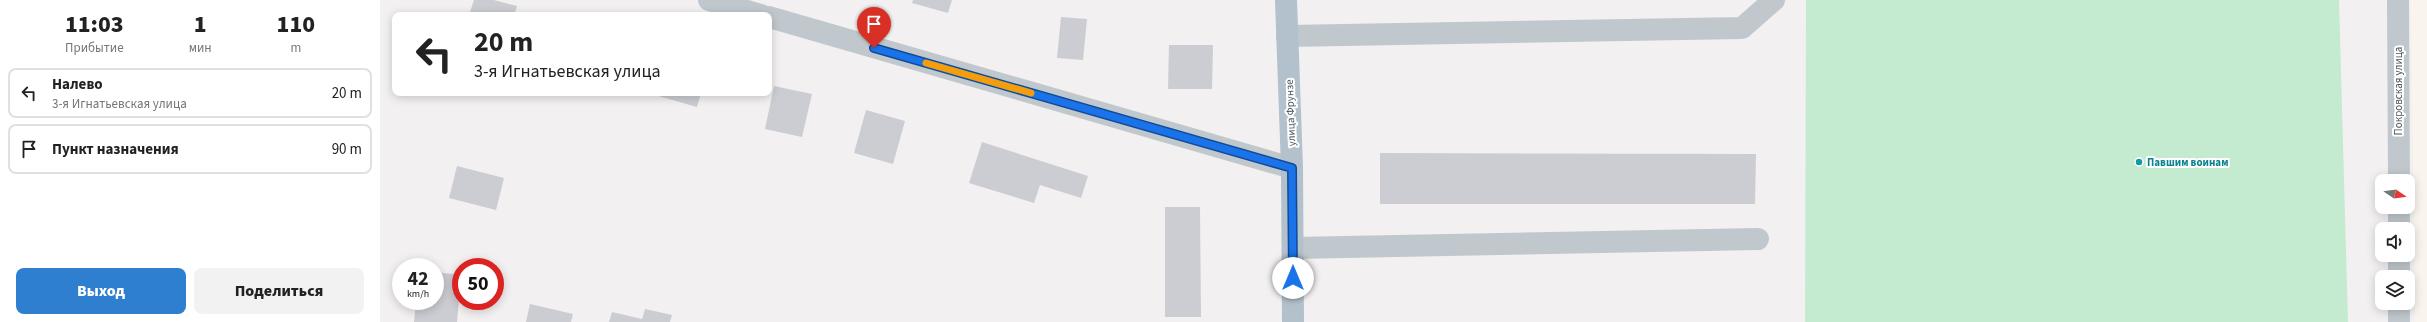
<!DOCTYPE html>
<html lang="ru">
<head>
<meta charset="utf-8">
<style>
  :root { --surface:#fff; --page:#f2f2f2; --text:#222; --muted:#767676; --line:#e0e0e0; --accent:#2e7fcf }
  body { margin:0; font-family:"Source Sans 3",sans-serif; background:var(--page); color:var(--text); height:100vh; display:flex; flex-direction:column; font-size:15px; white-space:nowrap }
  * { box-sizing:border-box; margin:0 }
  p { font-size:13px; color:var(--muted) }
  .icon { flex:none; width:22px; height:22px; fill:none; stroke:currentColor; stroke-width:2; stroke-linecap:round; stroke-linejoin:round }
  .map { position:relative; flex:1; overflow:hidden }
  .side { display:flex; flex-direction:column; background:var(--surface); width:380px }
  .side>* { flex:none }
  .banner { position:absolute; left:12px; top:12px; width:380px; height:84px; border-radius:8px; box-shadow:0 2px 10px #0003; background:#fff; color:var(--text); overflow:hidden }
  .needle { width:26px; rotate:103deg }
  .fabs { position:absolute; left:1995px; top:174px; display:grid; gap:8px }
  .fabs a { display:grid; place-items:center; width:40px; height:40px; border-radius:8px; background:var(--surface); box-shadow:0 2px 10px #0003; font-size:20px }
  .speed { position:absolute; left:12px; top:258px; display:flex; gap:8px; font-size:20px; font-weight:700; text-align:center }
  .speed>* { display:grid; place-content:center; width:52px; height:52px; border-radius:50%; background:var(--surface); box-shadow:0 2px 10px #0003; line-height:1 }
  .speed small { font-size:10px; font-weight:400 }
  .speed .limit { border:6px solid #d22; background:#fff; color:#111 }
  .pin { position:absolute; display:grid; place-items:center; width:34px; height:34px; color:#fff; margin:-41px -17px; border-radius:50% 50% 50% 0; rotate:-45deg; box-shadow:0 0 4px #0007 }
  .pin .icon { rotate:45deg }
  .me { position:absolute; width:44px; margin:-22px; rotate:0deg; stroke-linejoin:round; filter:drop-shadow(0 0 3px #0008) }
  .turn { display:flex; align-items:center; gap:14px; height:84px; padding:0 16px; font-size:18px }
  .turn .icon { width:52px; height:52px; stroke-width:2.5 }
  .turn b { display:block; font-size:28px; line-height:34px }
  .eta { display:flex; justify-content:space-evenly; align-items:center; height:68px; text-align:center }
  .eta b { font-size:24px; font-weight:800; line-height:28px }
  .cta { display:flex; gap:8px; margin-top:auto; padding:8px 16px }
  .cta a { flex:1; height:46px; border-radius:8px; background:var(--accent); color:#fff; font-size:16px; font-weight:800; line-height:46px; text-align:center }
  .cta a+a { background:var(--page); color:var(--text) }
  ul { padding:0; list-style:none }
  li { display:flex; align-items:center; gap:12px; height:50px; margin:0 8px 6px; padding:0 8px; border:2px solid var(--line); border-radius:8px }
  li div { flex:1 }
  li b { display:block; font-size:15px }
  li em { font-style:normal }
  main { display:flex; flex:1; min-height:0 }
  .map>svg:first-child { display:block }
</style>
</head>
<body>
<main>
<section class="side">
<div class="eta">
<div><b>11:03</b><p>Прибытие</p></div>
<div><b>1</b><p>мин</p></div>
<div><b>110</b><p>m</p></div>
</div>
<ul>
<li><svg class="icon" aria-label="left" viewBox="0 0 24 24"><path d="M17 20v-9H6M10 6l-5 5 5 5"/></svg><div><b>Налево</b><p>3-я Игнатьевская улица</p></div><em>20 m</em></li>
<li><svg class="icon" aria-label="arrive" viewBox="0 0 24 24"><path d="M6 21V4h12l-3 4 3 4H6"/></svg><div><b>Пункт назначения</b></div><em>90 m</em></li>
</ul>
<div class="cta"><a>Выход</a><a>Поделиться</a></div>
</section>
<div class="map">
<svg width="2047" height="322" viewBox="0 0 2047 322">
  <rect width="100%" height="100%" fill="#f2f0f1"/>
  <path fill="#faf5ec" d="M 2031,0 L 2047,0 L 2047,322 L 2035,322 Z"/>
  <path fill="#c4ebd0" d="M 1426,0 L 1959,0 L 1968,322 L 1425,322 Z"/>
  <g fill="#cbcdd2">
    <path d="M 94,0 L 114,0 L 137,6 L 134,15 L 89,15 Z"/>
    <path d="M 533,0 L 572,0 L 568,13 L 532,3 Z"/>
    <path d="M 681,17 L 707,19 L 703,60 L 677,58 Z"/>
    <path d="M 789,45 L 833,45 L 832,89 L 788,89 Z"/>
    <path d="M 394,86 L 432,94 L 422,137 L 385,129 Z"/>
    <path d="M 276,93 L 321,93 L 317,107 L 275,95 Z"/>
    <path d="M 486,110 L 525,121 L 513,164 L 474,153 Z"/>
    <path d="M 602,142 L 708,176 L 701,198 L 660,185 L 654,203 L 589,183 Z"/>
    <path d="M 1000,153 L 1376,154 L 1375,204 L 1000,204 Z"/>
    <path d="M 77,166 L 124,178 L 116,210 L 69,198 Z"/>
    <path d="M 785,207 L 820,207 L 821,317 L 785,317 Z"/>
    <path d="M 55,272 L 81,275 L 77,322 L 34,322 L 36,301 L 55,301 Z"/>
    <path d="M 150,304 L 193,314 L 191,322 L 146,322 Z"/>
    <path d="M 265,309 L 292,315 L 290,322 L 229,322 L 232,312 L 262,319 Z"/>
  </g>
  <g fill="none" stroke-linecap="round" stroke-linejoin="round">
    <g stroke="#c0c8cd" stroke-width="22">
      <path d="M 329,0 L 381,15"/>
      <path d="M 2018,0 L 2019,181"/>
      <path d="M 389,17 L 912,168"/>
      <path d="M 907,36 L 1362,28 L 1394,0"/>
      <path d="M 2019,229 L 2019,207"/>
      <path d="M 913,248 L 1378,239"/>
      <path d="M 2019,277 L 2019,255"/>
      <path d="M 2019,322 L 2019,303"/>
    </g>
    <path stroke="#b3c1cc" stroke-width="22" d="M 906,0 L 912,168 L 913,322"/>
  </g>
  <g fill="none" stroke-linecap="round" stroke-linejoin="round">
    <g stroke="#114b97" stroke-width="10">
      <path id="route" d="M 494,48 L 912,168 L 913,278"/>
    </g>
    <use href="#route" stroke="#1a73e8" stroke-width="7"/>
    <path stroke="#f59e0b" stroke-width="7" d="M 546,63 L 651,93"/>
  </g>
  <circle fill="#0f9aa8" stroke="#fff" stroke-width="1.5" cx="1759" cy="162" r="4"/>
  <g text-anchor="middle" stroke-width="4" stroke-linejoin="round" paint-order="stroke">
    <g font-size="11" fill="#4a555c" stroke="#fff">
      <text transform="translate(2018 91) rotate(-90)" y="4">Покровская улица</text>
      <text transform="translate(910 113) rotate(-92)" y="4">улица Фрунзе</text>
    </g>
    <g font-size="11" font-weight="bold" fill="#0d838f" stroke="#fff" text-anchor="start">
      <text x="1767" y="166">Павшим воинам</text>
    </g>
  </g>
</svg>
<div class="fabs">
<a><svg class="needle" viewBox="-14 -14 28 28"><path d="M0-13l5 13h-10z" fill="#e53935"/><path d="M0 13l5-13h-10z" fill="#767676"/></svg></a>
<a><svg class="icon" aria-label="sound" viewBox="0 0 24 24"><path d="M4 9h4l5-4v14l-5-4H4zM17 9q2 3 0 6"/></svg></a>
<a><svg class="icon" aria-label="layers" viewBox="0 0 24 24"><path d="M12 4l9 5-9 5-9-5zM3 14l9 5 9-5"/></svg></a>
</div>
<div class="speed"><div>42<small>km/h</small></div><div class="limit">50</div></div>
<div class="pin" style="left:494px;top:48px;background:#d93025"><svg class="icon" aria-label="arrive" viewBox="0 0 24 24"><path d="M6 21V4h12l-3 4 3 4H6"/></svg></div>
<svg class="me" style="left:913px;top:278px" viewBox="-20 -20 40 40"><circle r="19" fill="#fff"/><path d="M0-13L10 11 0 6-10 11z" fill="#1a73e8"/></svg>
<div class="banner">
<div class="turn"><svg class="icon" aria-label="left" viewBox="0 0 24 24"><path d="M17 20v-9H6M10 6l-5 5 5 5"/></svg><div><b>20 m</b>3-я Игнатьевская улица</div></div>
</div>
</div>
</main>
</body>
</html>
